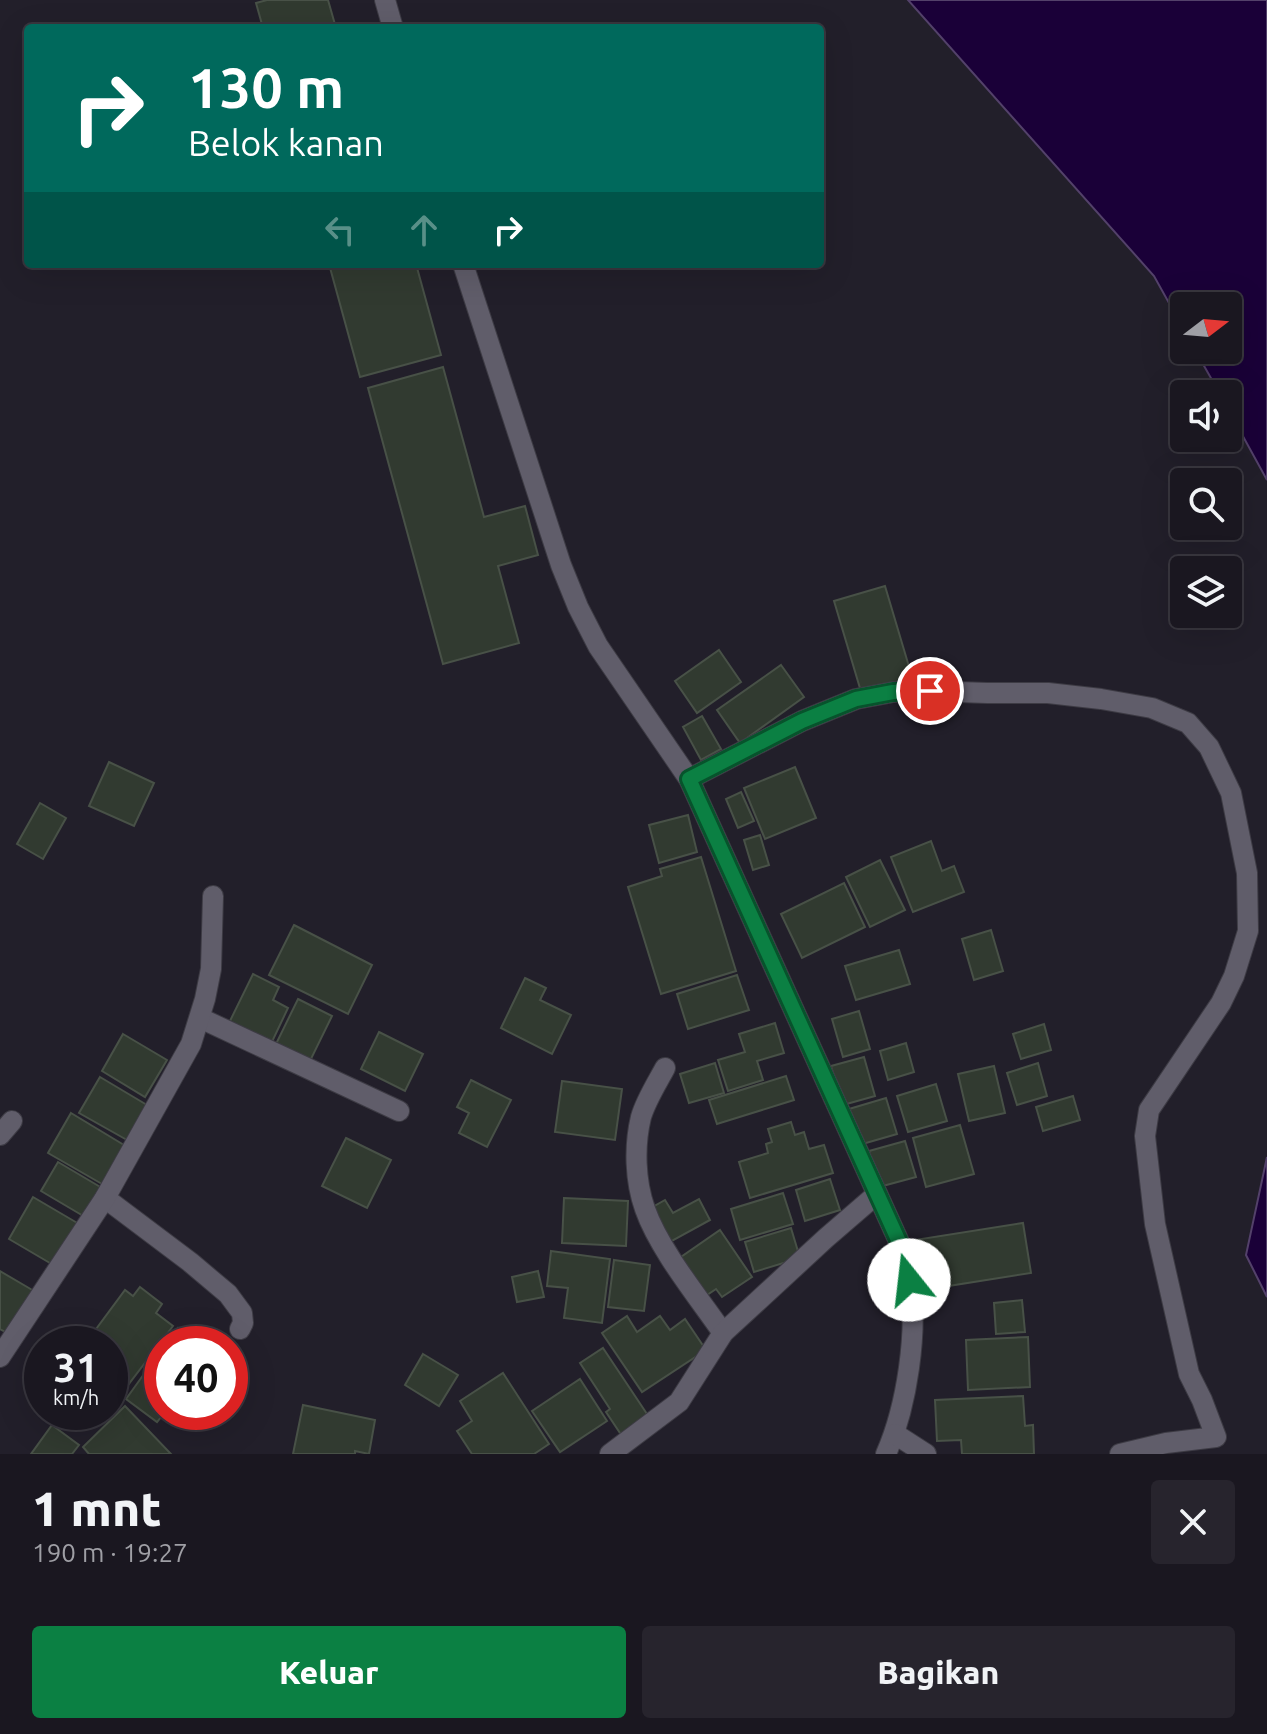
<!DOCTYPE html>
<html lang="id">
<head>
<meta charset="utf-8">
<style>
  :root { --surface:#1a1720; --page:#27242d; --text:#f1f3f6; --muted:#9f9fa5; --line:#38363e; --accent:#0b8043 }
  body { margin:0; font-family:Ubuntu,sans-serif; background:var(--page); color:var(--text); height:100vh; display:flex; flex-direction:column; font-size:30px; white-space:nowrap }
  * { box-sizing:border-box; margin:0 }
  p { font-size:26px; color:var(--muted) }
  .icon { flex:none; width:44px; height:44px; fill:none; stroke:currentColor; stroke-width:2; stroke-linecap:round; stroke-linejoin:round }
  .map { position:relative; height:1454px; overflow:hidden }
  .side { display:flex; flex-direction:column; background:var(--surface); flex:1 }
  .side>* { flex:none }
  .hud { position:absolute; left:24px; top:24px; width:800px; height:244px; border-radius:8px; box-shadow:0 8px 32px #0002,0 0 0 2px var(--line); background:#00695c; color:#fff; overflow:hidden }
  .needle { width:52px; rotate:74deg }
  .controls { position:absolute; left:1170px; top:292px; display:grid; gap:16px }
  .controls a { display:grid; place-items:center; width:72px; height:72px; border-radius:8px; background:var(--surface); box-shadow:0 8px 32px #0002,0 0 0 2px var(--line); font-size:40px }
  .speed { position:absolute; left:24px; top:1326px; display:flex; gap:16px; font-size:40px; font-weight:700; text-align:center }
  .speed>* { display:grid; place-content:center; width:104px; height:104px; border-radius:50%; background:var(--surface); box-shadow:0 8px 32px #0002,0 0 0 2px var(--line); line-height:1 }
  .speed small { font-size:20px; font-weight:400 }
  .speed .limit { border:12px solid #d22; background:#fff; color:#111 }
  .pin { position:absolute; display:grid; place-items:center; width:68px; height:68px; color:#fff; margin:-34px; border:4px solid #fff; border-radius:50%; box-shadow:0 2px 8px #0007 }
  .me { position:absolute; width:88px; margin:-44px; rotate:344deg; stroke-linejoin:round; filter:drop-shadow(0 0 6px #0008) }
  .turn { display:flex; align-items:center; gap:28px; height:168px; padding:0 32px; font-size:36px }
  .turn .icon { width:104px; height:104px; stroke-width:2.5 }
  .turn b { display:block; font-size:56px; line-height:68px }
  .lanes { display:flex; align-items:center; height:76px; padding:0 32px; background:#0003; justify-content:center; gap:40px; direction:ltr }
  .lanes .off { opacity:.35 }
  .round { display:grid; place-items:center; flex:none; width:84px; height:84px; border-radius:8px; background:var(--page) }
  .summary { display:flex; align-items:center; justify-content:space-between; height:136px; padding:0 32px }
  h1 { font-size:48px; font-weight:800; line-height:60px }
  .primary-button { display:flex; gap:16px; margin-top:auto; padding:16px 32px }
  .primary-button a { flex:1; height:92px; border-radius:8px; background:var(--accent); color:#fff; font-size:32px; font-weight:800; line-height:92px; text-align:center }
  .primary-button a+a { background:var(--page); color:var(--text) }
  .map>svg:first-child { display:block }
</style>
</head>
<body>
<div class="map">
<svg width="1267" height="1454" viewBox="0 0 1267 1454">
  <rect width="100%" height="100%" fill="#221f2a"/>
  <g fill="#1a0038" stroke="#53416a" stroke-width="2">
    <path d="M 908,0 L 1267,0 L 1267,480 L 1228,409 L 1228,394 L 1220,394 L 1195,350 L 1228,350 L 1228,306 L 1184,306 L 1184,330 L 1154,276 Z"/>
    <path d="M 1267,1157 L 1267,1297 L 1246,1255 Z"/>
  </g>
  <g fill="#313a30" stroke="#485147" stroke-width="2">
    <path d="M 267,0 L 328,0 L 336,28 L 263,28 L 256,3 Z"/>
    <path d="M 329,264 L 416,264 L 441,355 L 360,377 Z"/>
    <path d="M 443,367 L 484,517 L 525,506 L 538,555 L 498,566 L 519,643 L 443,664 L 368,388 Z"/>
    <path d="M 885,586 L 913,680 L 862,695 L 834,601 Z"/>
    <path d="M 719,650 L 741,682 L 697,713 L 675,681 Z"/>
    <path d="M 781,665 L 804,697 L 740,743 L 717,710 Z"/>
    <path d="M 702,716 L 721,749 L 701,760 L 683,727 Z"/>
    <path d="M 109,762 L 154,783 L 134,826 L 89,806 Z"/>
    <path d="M 795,767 L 816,818 L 765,839 L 744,788 Z"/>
    <path d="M 741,792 L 754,821 L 738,828 L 726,799 Z"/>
    <path d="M 40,803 L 66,818 L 43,859 L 17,844 Z"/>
    <path d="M 688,815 L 697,852 L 659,863 L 649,825 Z"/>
    <path d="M 760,835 L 769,865 L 753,870 L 744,840 Z"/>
    <path d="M 931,841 L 942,871 L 954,866 L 964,892 L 913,912 L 891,857 Z"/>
    <path d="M 701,857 L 736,971 L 661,994 L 628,887 L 662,876 L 660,869 Z"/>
    <path d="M 880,860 L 905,910 L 870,927 L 846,877 Z"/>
    <path d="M 844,883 L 865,927 L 802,958 L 781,914 Z"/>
    <path d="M 294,925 L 372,965 L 348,1014 L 269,975 Z"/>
    <path d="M 991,930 L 1003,971 L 974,980 L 962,939 Z"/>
    <path d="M 899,950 L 910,984 L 856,1000 L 845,966 Z"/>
    <path d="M 253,974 L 279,987 L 273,1000 L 288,1008 L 270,1046 L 228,1025 Z"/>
    <path d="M 737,975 L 749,1010 L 688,1029 L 677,994 Z"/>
    <path d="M 525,978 L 546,988 L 540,1000 L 571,1015 L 552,1054 L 501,1028 Z"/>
    <path d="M 298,999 L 332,1016 L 309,1063 L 275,1046 Z"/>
    <path d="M 859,1011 L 870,1049 L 843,1057 L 832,1019 Z"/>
    <path d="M 775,1023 L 784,1053 L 757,1061 L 763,1080 L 728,1091 L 718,1060 L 745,1052 L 739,1034 Z"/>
    <path d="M 1044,1024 L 1051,1050 L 1021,1059 L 1013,1034 Z"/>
    <path d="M 379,1032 L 423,1054 L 405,1091 L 361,1069 Z"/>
    <path d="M 123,1034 L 167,1060 L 145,1097 L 102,1071 Z"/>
    <path d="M 906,1043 L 914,1072 L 888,1080 L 880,1051 Z"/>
    <path d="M 864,1057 L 875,1096 L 843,1105 L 831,1066 Z"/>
    <path d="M 715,1063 L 724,1093 L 689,1103 L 680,1074 Z"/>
    <path d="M 1038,1063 L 1047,1096 L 1017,1105 L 1007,1073 Z"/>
    <path d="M 994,1066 L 1005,1113 L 969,1121 L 958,1074 Z"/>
    <path d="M 786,1076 L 794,1100 L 717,1124 L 709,1100 Z"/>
    <path d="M 100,1077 L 147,1105 L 127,1140 L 79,1113 Z"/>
    <path d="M 471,1080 L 511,1100 L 487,1147 L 459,1133 L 469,1113 L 457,1107 Z"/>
    <path d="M 562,1081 L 622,1089 L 615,1140 L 555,1132 Z"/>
    <path d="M 936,1084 L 947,1121 L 908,1132 L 897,1096 Z"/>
    <path d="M 1073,1096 L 1080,1120 L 1043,1131 L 1036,1107 Z"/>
    <path d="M 886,1098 L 897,1134 L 859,1145 L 849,1109 Z"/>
    <path d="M 71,1113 L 124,1145 L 102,1184 L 48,1153 Z"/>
    <path d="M 791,1122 L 795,1135 L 804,1132 L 809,1149 L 824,1145 L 833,1173 L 750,1198 L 739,1162 L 768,1153 L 766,1144 L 772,1142 L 768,1129 Z"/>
    <path d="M 960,1125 L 974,1174 L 926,1187 L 913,1138 Z"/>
    <path d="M 346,1138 L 391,1160 L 367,1208 L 322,1186 Z"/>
    <path d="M 905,1141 L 916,1177 L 879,1187 L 869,1151 Z"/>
    <path d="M 58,1162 L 102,1188 L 85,1217 L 41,1191 Z"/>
    <path d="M 830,1179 L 840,1210 L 805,1221 L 796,1190 Z"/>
    <path d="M 783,1193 L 793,1224 L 740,1240 L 731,1209 Z"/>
    <path d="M 33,1197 L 79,1224 L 55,1266 L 9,1239 Z"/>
    <path d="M 564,1198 L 628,1201 L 626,1246 L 562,1243 Z"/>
    <path d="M 699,1199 L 710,1220 L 670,1242 L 651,1208 L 665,1200 L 673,1213 Z"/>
    <path d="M 1023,1223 L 1031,1273 L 923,1290 L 915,1240 Z"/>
    <path d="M 791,1228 L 800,1258 L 754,1272 L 745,1242 Z"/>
    <path d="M 720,1230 L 752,1277 L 722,1297 L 716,1289 L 704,1297 L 678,1259 Z"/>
    <path d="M 551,1251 L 610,1259 L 602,1323 L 564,1318 L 568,1288 L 547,1286 Z"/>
    <path d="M 614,1260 L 650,1265 L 644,1311 L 608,1307 Z"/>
    <path d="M 0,1271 L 34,1291 L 9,1334 L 0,1329 Z"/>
    <path d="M 538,1271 L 544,1297 L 517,1302 L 512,1277 Z"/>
    <path d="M 140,1287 L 162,1304 L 156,1313 L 173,1326 L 125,1389 L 110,1378 L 110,1344 L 85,1344 L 125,1290 L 133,1296 Z"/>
    <path d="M 1022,1300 L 1025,1332 L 996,1334 L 994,1303 Z"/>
    <path d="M 627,1316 L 637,1332 L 660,1316 L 670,1330 L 685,1319 L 706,1350 L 642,1392 L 602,1333 Z"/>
    <path d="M 178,1328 L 199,1344 L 166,1344 Z"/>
    <path d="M 1028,1337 L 1030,1387 L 968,1390 L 966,1340 Z"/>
    <path d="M 603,1348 L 649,1417 L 622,1436 L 606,1412 L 610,1409 L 580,1363 Z"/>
    <path d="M 162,1349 L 162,1412 L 165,1412 L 157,1422 L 126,1399 Z"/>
    <path d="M 423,1354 L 458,1375 L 439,1406 L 405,1385 Z"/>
    <path d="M 503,1373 L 549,1444 L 534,1454 L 472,1454 L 457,1431 L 472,1421 L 460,1401 Z"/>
    <path d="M 580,1379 L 607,1421 L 560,1452 L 532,1411 Z"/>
    <path d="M 1023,1396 L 1025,1426 L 1033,1425 L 1034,1454 L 962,1454 L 961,1440 L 937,1441 L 935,1400 Z"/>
    <path d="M 303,1405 L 375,1420 L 369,1454 L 355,1451 L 355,1454 L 293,1454 Z"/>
    <path d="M 125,1406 L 171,1454 L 89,1454 L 83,1447 Z"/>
    <path d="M 52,1425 L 79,1445 L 72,1454 L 31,1454 Z"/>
  </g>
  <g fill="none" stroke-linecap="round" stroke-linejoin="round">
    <g stroke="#3d3b44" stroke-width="22">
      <g id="minor">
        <path d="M 385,0 L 393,28"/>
        <path d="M 463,264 L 561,565 L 578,607 L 598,646 L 689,779 L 900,1244 C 903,1256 907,1268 910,1281 C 918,1332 907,1406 886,1454"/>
        <path d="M 689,779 L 802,721 L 856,699 L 893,692 L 930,691 L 987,693 L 1048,693 L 1101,699 L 1152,708 L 1188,723 L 1209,747 L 1231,793 L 1247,873 L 1248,931 L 1234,976 L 1221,1003 L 1149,1110 L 1145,1136 L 1155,1224 L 1189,1374 L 1202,1400 L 1216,1437 L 1166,1443 L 1120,1454"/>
        <path d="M 200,1018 L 399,1111"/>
        <path d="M 665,1068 C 657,1083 646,1100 641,1117 C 634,1146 635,1181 645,1209 C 659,1249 698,1297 723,1333"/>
        <path d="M 0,1135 L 12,1121"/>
        <path d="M 105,1198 L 190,1262 L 228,1294 L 242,1313 L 243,1323 L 240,1329"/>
        <path d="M 0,1357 L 105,1198 L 191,1044 L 205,999 L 211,969 L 213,896"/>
        <path d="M 895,1434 L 926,1454"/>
        <path d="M 610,1454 L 679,1402 L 723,1333 L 826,1238 L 877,1194"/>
      </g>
    </g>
    <use href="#minor" stroke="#605d6a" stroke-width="20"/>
  </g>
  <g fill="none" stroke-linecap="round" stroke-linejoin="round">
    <g stroke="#07532c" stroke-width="20">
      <path id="route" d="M 909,1280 L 900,1244 L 689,779 L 802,721 L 856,699 L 893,692 L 930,691"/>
    </g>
    <use href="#route" stroke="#0b8043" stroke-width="14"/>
  </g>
</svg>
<div class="controls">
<a><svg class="needle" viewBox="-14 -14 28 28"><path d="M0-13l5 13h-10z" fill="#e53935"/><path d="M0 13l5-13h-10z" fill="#9f9fa5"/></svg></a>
<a><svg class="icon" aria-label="sound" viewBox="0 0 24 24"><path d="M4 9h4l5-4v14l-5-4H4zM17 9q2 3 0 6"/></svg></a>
<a><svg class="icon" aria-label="search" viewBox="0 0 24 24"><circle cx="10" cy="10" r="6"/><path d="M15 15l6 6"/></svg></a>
<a><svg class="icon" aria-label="layers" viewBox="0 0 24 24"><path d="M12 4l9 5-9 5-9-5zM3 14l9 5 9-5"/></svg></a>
</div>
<div class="speed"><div>31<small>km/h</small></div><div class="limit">40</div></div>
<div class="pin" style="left:930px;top:691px;background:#d93025"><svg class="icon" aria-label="arrive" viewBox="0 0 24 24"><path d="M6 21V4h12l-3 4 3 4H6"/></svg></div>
<svg class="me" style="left:909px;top:1280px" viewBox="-20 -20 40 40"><circle r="19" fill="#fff"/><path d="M0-13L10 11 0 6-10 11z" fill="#0b8043"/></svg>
<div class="hud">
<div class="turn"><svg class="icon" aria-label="right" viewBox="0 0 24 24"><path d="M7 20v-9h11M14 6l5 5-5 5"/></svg><div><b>130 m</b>Belok kanan</div></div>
<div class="lanes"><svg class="icon off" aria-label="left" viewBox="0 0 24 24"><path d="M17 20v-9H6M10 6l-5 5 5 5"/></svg><svg class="icon off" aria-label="ahead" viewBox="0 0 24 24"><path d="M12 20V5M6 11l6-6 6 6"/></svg><svg class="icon" aria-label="right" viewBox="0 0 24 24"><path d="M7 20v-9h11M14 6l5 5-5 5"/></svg></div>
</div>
</div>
<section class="side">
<div class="summary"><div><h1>1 mnt</h1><p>190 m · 19:27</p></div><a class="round"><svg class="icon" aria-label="close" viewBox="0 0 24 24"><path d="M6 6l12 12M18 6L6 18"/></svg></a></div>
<div class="primary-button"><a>Keluar</a><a>Bagikan</a></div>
</section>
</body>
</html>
